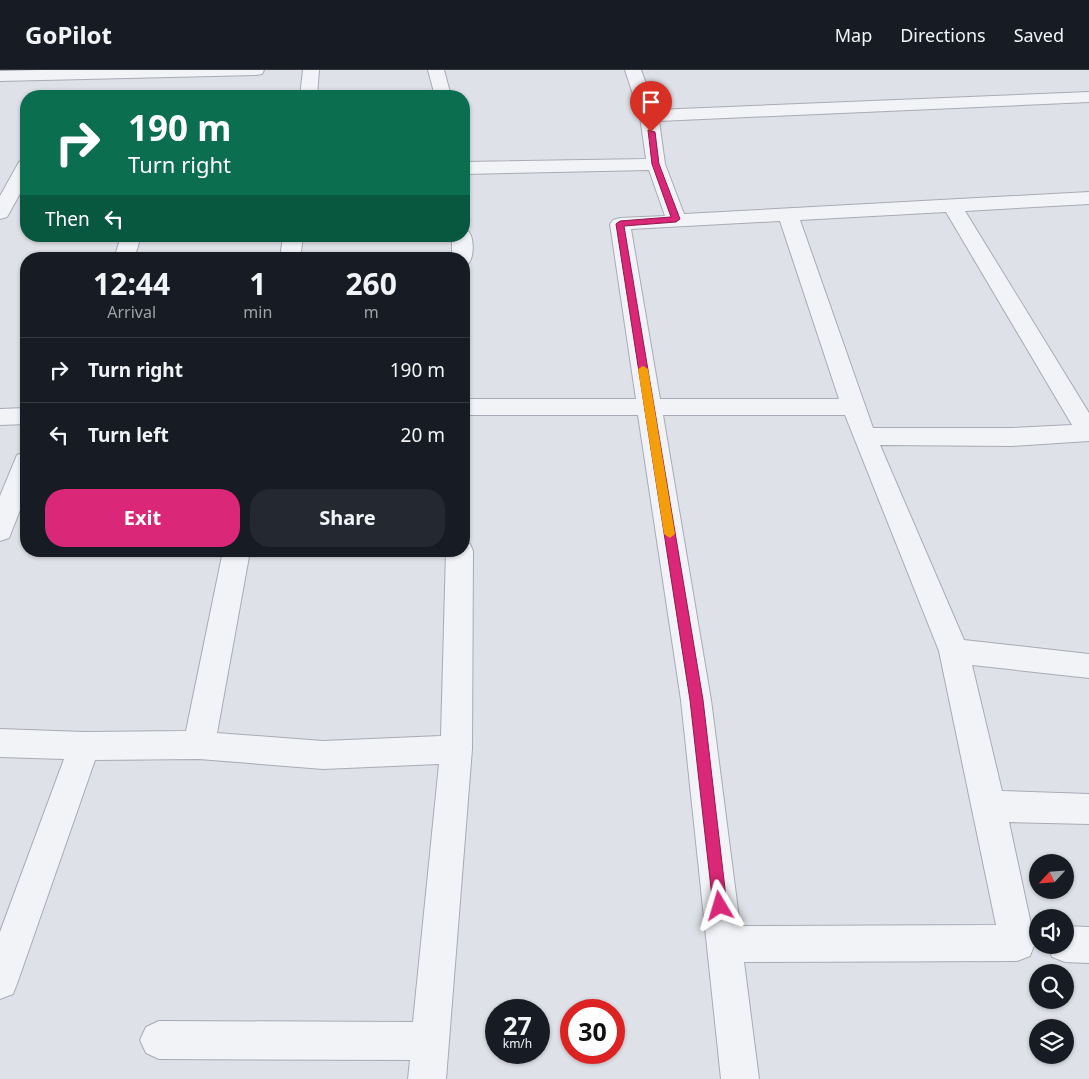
<!DOCTYPE html>
<html lang="en">
<head>
<meta charset="utf-8">
<style>
  :root { --surface:#171b24; --page:#242831; --text:#f1f3f6; --muted:#9ea1a6; --line:#363941; --accent:#db2777 }
  body { margin:0; font-family:"Noto Sans",sans-serif; background:var(--page); color:var(--text); height:100vh; display:flex; flex-direction:column; font-size:19px; white-space:nowrap }
  * { box-sizing:border-box; margin:0 }
  p { font-size:16px; color:var(--muted) }
  .icon { flex:none; width:28px; height:28px; fill:none; stroke:currentColor; stroke-width:2; stroke-linecap:round; stroke-linejoin:round }
  .map { position:relative; flex:1; overflow:hidden }
  .side { position:absolute; left:20px; top:182px; width:450px; height:305px; display:flex; flex-direction:column; background:var(--surface); border-radius:20px; box-shadow:0 1px 4px #0004 }
  .side>* { flex:none }
  .guide { position:absolute; left:20px; top:20px; width:450px; height:152px; border-radius:20px; box-shadow:0 1px 4px #0004; background:#0b6e4f; color:#fff; overflow:hidden }
  .needle { width:32px; rotate:244deg }
  .buttons { position:absolute; left:1029px; top:784px; display:grid; gap:10px }
  .buttons a { display:grid; place-items:center; width:45px; height:45px; border-radius:50%; background:var(--surface); box-shadow:0 1px 4px #0004; font-size:25px }
  .speed { position:absolute; left:485px; top:929px; display:flex; gap:10px; font-size:25px; font-weight:700; text-align:center }
  .speed>* { display:grid; place-content:center; width:65px; height:65px; border-radius:50%; background:var(--surface); box-shadow:0 1px 4px #0004; line-height:1 }
  .speed small { font-size:12px; font-weight:400 }
  .speed .limit { border:8px solid #d22; background:#fff; color:#111 }
  .pin { position:absolute; display:grid; place-items:center; width:42px; height:42px; color:#fff; margin:-51px -21px; border-radius:50% 50% 50% 0; rotate:-45deg; box-shadow:0 0 5px #0007 }
  .pin .icon { rotate:45deg }
  .me { position:absolute; width:55px; margin:-28px; rotate:353deg; stroke-linejoin:round; filter:drop-shadow(0 0 4px #0008) }
  .turn { display:flex; align-items:center; gap:18px; height:105px; padding:0 25px; font-size:22px }
  .turn .icon { width:65px; height:65px; stroke-width:2.5 }
  .turn b { display:block; font-size:35px; line-height:42px }
  .then { display:flex; align-items:center; height:48px; padding:0 25px; background:#0003; gap:10px; font-size:19px }
  .eta { display:flex; justify-content:space-evenly; align-items:center; height:85px; text-align:center }
  .eta b { font-size:30px; font-weight:700; line-height:35px }
  .button { display:flex; gap:10px; margin-top:auto; padding:10px 25px }
  .button a { flex:1; height:58px; border-radius:20px; background:var(--accent); color:#fff; font-size:20px; font-weight:700; line-height:58px; text-align:center }
  .button a+a { background:var(--page); color:var(--text) }
  ul { padding:0; list-style:none }
  li { display:flex; align-items:center; gap:15px; height:65px; padding:0 25px; border-top:1px solid var(--line) }
  li div { flex:1 }
  li b { display:block; font-size:19px }
  li em { font-style:normal }
  header { display:flex; align-items:center; gap:30px; box-sizing:border-box; height:70px; padding:0 25px; background:var(--surface); border-bottom:1px solid var(--line) }
  header strong { font-size:24px }
  nav { display:flex; gap:28px; margin-inline-start:auto; font-size:18px }
  .map>svg:first-child { display:block }
</style>
</head>
<body>
<header>
<strong>GoPilot</strong>
<nav><a>Map</a><a>Directions</a><a>Saved</a></nav>
</header>
<div class="map">
<svg width="1089" height="1009" viewBox="0 0 1089 1009">
  <rect width="100%" height="100%" fill="#dfe1e8"/>
  <g fill="none" stroke-linecap="round" stroke-linejoin="round">
    <g stroke="#a8abb5" stroke-width="2">
      <g id="street">
        <path d="M 42,0 L 264,0 L 262,4 L 256,5 L 0,11 L 0,1 Z"/>
        <path d="M 303,0 L 319,0 L 317,26 L 300,26 Z"/>
        <path d="M 428,0 L 444,0 L 451,26 L 435,26 Z"/>
        <path d="M 625,0 L 641,0 L 656,40 L 1089,22 L 1089,32 L 659,51 L 665,94 L 684,144 L 1089,122 L 1089,134 L 965,141 L 1089,343 L 1089,371 L 1012,376 L 880,375 L 964,570 L 1089,584 L 1089,608 L 972,595 L 1002,721 L 1089,724 L 1089,754 L 1009,752 L 1035,873 L 1030,886 L 1017,891 L 744,892 L 759,1009 L 721,1009 L 681,630 L 638,345 L 464,345 L 464,329 L 636,329 L 610,154 L 613,150 L 620,148 L 665,146 L 649,100 L 464,104 L 464,92 L 646,89 L 640,46 ZM 946,142 L 1072,355 L 1012,358 L 873,358 L 800,150 ZM 780,151 L 839,329 L 660,329 L 631,159 ZM 663,345 L 845,345 L 939,581 L 996,855 L 740,856 L 711,630 Z"/>
        <path d="M 26,90 L 26,113 L 7,147 L 0,149 L 0,126 L 19,92 Z"/>
        <path d="M 464,160 L 469,162 C 474,169 474,186 469,193 L 464,195 L 464,189 L 452,189 L 452,166 L 464,166 Z"/>
        <path d="M 121,166 L 141,166 L 134,189 L 114,189 Z"/>
        <path d="M 283,166 L 303,166 L 300,189 L 280,189 Z"/>
        <path d="M 26,338 L 26,354 L 0,355 L 0,339 Z"/>
        <path d="M 26,382 L 26,425 L 9,468 L 0,471 L 0,426 L 17,385 Z"/>
        <path d="M 464,472 L 470,474 L 473,481 L 472,679 L 446,1009 L 408,1009 L 410,990 L 159,989 L 146,983 L 140,970 L 146,957 L 159,951 L 413,952 L 439,694 L 323,699 L 199,689 L 95,690 L 18,911 L 13,924 L 0,929 L 0,862 L 64,689 L 0,687 L 0,659 L 84,662 L 186,661 L 223,481 L 250,481 L 217,663 L 323,671 L 441,666 L 446,481 L 464,481 Z"/>
        <path d="M 1065,856 L 1089,857 L 1089,893 L 1065,892 L 1052,887 L 1048,875 L 1065,875 Z"/>
      </g>
    </g>
    <use href="#street" fill="#f2f3f7" fill-rule="evenodd"/>
  </g>
  <path fill="#db2777" stroke="#8e194d" d="M 648,60 L 655,62 L 659,94 L 680,149 L 676,152 L 624,156 L 703,630 L 727,836 L 725,841 L 720,843 L 715,841 L 713,836 L 690,630 L 616,154 L 620,151 L 671,147 L 652,94 Z"/>
  <path fill="#f59e0b" d="M 643,296 L 648,299 L 675,464 L 670,468 L 664,464 L 638,299 Z"/>
</svg>
<div class="buttons">
<a><svg class="needle" viewBox="-14 -14 28 28"><path d="M0-13l5 13h-10z" fill="#e53935"/><path d="M0 13l5-13h-10z" fill="#9ea1a6"/></svg></a>
<a><svg class="icon" aria-label="sound" viewBox="0 0 24 24"><path d="M4 9h4l5-4v14l-5-4H4zM17 9q2 3 0 6"/></svg></a>
<a><svg class="icon" aria-label="search" viewBox="0 0 24 24"><circle cx="10" cy="10" r="6"/><path d="M15 15l6 6"/></svg></a>
<a><svg class="icon" aria-label="layers" viewBox="0 0 24 24"><path d="M12 4l9 5-9 5-9-5zM3 14l9 5 9-5"/></svg></a>
</div>
<div class="speed"><div>27<small>km/h</small></div><div class="limit">30</div></div>
<div class="pin" style="left:651px;top:62px;background:#d93025"><svg class="icon" aria-label="arrive" viewBox="0 0 24 24"><path d="M6 21V4h12l-3 4 3 4H6"/></svg></div>
<svg class="me" style="left:720px;top:836px" viewBox="-20 -20 40 40"><path d="M0-17L14 15 0 8-14 15z" fill="#db2777" stroke="#fff" stroke-width="4"/></svg>
<div class="guide">
<div class="turn"><svg class="icon" aria-label="right" viewBox="0 0 24 24"><path d="M7 20v-9h11M14 6l5 5-5 5"/></svg><div><b>190 m</b>Turn right</div></div>
<div class="then">Then<svg class="icon" aria-label="left" viewBox="0 0 24 24"><path d="M17 20v-9H6M10 6l-5 5 5 5"/></svg></div>
</div>
<section class="side">
<div class="eta">
<div><b>12:44</b><p>Arrival</p></div>
<div><b>1</b><p>min</p></div>
<div><b>260</b><p>m</p></div>
</div>
<ul>
<li><svg class="icon" aria-label="right" viewBox="0 0 24 24"><path d="M7 20v-9h11M14 6l5 5-5 5"/></svg><div><b>Turn right</b></div><em>190 m</em></li>
<li><svg class="icon" aria-label="left" viewBox="0 0 24 24"><path d="M17 20v-9H6M10 6l-5 5 5 5"/></svg><div><b>Turn left</b></div><em>20 m</em></li>
</ul>
<div class="button"><a>Exit</a><a>Share</a></div>
</section>
</div>
</body>
</html>
